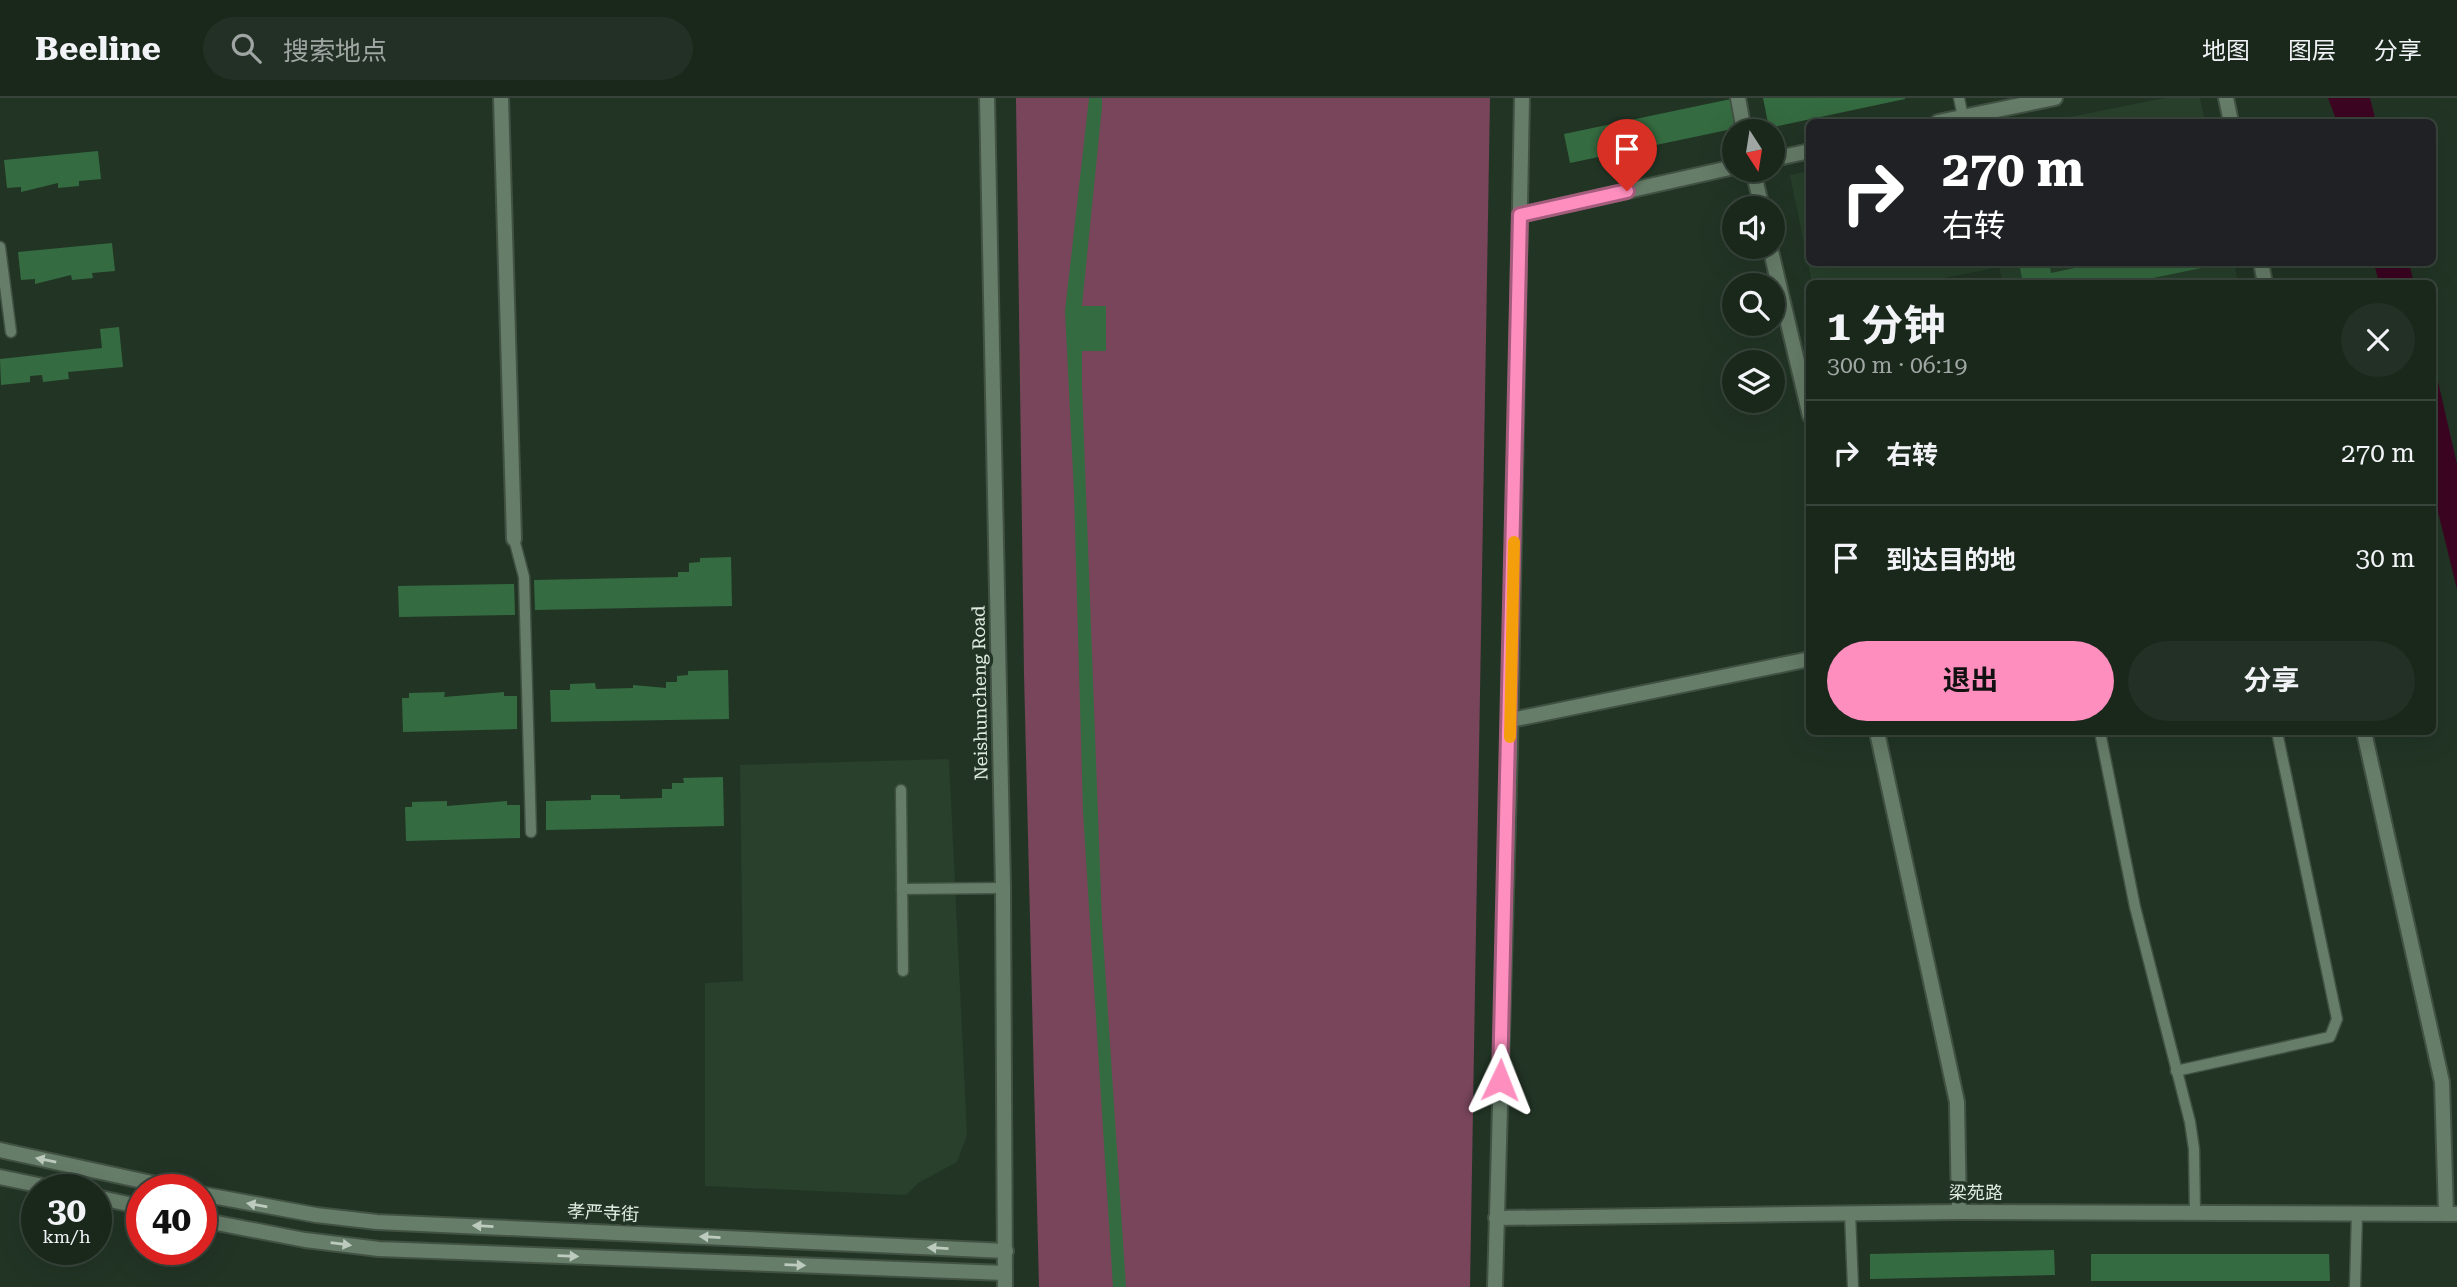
<!DOCTYPE html>
<html lang="zh">
<head>
<meta charset="utf-8">
<style>
  :root { --surface:#1a281c; --page:#233025; --text:#f1f3f6; --muted:#9fa6a3; --line:#38443b; --accent:#fd8ebe }
  body { margin:0; font-family:"Roboto Serif","Noto Sans SC",serif; background:var(--page); color:var(--text); height:100vh; display:flex; flex-direction:column; font-size:26px; white-space:nowrap }
  * { box-sizing:border-box; margin:0 }
  p { font-size:23px; color:var(--muted) }
  .icon { flex:none; width:38px; height:38px; fill:none; stroke:currentColor; stroke-width:2; stroke-linecap:round; stroke-linejoin:round }
  .map { position:relative; flex:1; overflow:hidden }
  .details { position:absolute; left:1806px; top:182px; width:630px; height:455px; display:flex; flex-direction:column; background:var(--surface); border-radius:10px; box-shadow:0 7px 28px #0002,0 0 0 2px var(--line) }
  .details>* { flex:none }
  .top-card { position:absolute; left:1806px; top:21px; width:630px; height:147px; border-radius:10px; box-shadow:0 7px 28px #0002,0 0 0 2px var(--line); background:#202124; color:#fff; overflow:hidden }
  .needle { width:46px; rotate:168deg }
  .fabs { position:absolute; left:1722px; top:21px; display:grid; gap:14px }
  .fabs a { display:grid; place-items:center; width:63px; height:63px; border-radius:50%; background:var(--surface); box-shadow:0 7px 28px #0002,0 0 0 2px var(--line); font-size:35px }
  .speed { position:absolute; left:21px; top:1076px; display:flex; gap:14px; font-size:35px; font-weight:700; text-align:center }
  .speed>* { display:grid; place-content:center; width:91px; height:91px; border-radius:50%; background:var(--surface); box-shadow:0 7px 28px #0002,0 0 0 2px var(--line); line-height:1 }
  .speed small { font-size:18px; font-weight:400 }
  .speed .limit { border:10px solid #d22; background:#fff; color:#111 }
  .pin { position:absolute; display:grid; place-items:center; width:60px; height:60px; color:#fff; margin:-72px -30px; border-radius:50% 50% 50% 0; rotate:-45deg; box-shadow:0 0 7px #0007 }
  .pin .icon { rotate:45deg }
  .me { position:absolute; width:77px; margin:-38px; rotate:2deg; stroke-linejoin:round; filter:drop-shadow(0 0 5px #0008) }
  .turn { display:flex; align-items:center; gap:24px; height:147px; padding:0 21px; font-size:32px }
  .turn .icon { width:91px; height:91px; stroke-width:2.5 }
  .turn b { display:block; font-size:49px; line-height:60px }
  .round { display:grid; place-items:center; flex:none; width:74px; height:74px; border-radius:37px; background:var(--page) }
  .summary { display:flex; align-items:center; justify-content:space-between; height:119px; padding:0 21px }
  h1 { font-size:42px; font-weight:700; line-height:52px }
  .primary-button { display:flex; gap:14px; margin-top:auto; padding:14px 21px }
  .primary-button a { flex:1; height:80px; border-radius:42px; background:var(--accent); color:#111; font-size:28px; font-weight:700; line-height:80px; text-align:center }
  .primary-button a+a { background:var(--page); color:var(--text) }
  ul { padding:0; list-style:none }
  li { display:flex; align-items:center; gap:21px; height:105px; padding:0 21px; border-top:2px solid var(--line) }
  li div { flex:1 }
  li b { display:block; font-size:26px }
  li em { font-style:normal }
  header { display:flex; align-items:center; gap:42px; box-sizing:border-box; height:98px; padding:0 35px; background:var(--surface); border-bottom:2px solid var(--line) }
  header strong { font-size:33px }
  nav { display:flex; gap:38px; margin-inline-start:auto; font-size:24px }
  .search { width:490px; height:63px; background:var(--page); display:flex; align-items:center; gap:18px; box-sizing:border-box; padding:0 24px; border-radius:38px; color:var(--muted); font-size:26px }
  .map>svg:first-child { display:block }
</style>
</head>
<body>
<header>
<strong>Beeline</strong>
<div class="search"><svg class="icon" aria-label="search" viewBox="0 0 24 24"><circle cx="10" cy="10" r="6"/><path d="M15 15l6 6"/></svg>搜索地点</div>
<nav><a>地图</a><a>图层</a><a>分享</a></nav>
</header>
<div class="map">
<svg width="2457" height="1189" viewBox="0 0 2457 1189">
  <rect width="100%" height="100%" fill="#223525"/>
  <g fill="#28402c">
    <path d="M 2165,0 L 2200,0 L 2205,24 L 2045,24 Z"/>
    <path d="M 1809,73 L 1810,164 L 2234,165 L 2238,185 L 2003,185 L 1999,169 L 1920,185 L 1812,185 L 1790,77 Z"/>
    <path d="M 949,661 L 967,1037 L 957,1064 L 918,1085 L 906,1097 L 705,1088 L 705,885 L 743,883 L 740,667 Z"/>
  </g>
  <path fill="#79455b" d="M 1016,0 L 1490,0 L 1470,1189 L 1039,1189 L 1024,575 Z"/>
  <g fill="#3c0522">
    <path d="M 2328,0 L 2370,0 L 2376,24 L 2337,24 Z"/>
    <path d="M 2374,165 L 2409,165 L 2414,185 L 2379,185 Z"/>
    <path d="M 2433,262 L 2457,366 L 2457,491 L 2433,394 Z"/>
  </g>
  <g fill="#356b40">
    <path d="M 1089,0 L 1102,0 L 1102,9 L 1082,208 L 1106,208 L 1106,253 L 1082,253 L 1082,287 L 1102,824 L 1126,1189 L 1113,1189 L 1083,714 L 1074,395 L 1065,213 Z"/>
    <path d="M 1763,0 L 1905,0 L 1905,1 L 1769,30 Z"/>
    <path d="M 1731,1 L 1737,30 L 1570,65 L 1564,36 Z"/>
    <path d="M 98,53 L 101,81 L 79,83 L 79,88 L 58,90 L 58,85 L 21,94 L 21,89 L 7,90 L 4,62 Z"/>
    <path d="M 112,145 L 115,173 L 92,175 L 93,180 L 72,182 L 71,177 L 35,186 L 35,181 L 21,182 L 18,154 Z"/>
    <path d="M 2019,164 L 2049,164 L 2051,175 L 2103,164 L 2216,167 L 2124,186 L 2023,186 Z"/>
    <path d="M 119,229 L 123,269 L 68,274 L 69,281 L 43,284 L 42,277 L 30,278 L 30,284 L 1,287 L 0,261 L 102,250 L 100,231 Z"/>
    <path d="M 731,459 L 732,508 L 535,512 L 534,482 L 678,479 L 678,474 L 689,474 L 689,465 L 700,464 L 700,460 Z"/>
    <path d="M 514,486 L 515,517 L 399,519 L 398,488 Z"/>
    <path d="M 728,572 L 729,621 L 551,624 L 550,592 L 570,592 L 570,586 L 595,585 L 596,591 L 633,590 L 633,587 L 666,590 L 666,584 L 677,584 L 677,578 L 688,577 L 688,573 Z"/>
    <path d="M 445,594 L 444,599 L 504,594 L 504,598 L 517,598 L 517,631 L 403,634 L 402,600 L 409,600 L 409,595 Z"/>
    <path d="M 723,679 L 724,728 L 546,732 L 546,703 L 591,702 L 591,697 L 620,697 L 620,701 L 662,700 L 662,691 L 672,691 L 672,685 L 684,685 L 683,680 Z"/>
    <path d="M 447,703 L 447,708 L 507,703 L 507,707 L 520,707 L 520,740 L 406,743 L 405,709 L 412,709 L 412,704 Z"/>
    <path d="M 2054,1152 L 2055,1177 L 1870,1181 L 1870,1156 Z"/>
    <path d="M 2091,1156 L 2329,1156 L 2330,1183 L 2091,1183 Z"/>
  </g>
  <g fill="none" stroke-linecap="round" stroke-linejoin="round">
    <g stroke="#415243" stroke-width="13">
      <g id="service">
        <path d="M 1959,0 L 1963,19"/>
        <path d="M 0,149 L 11,234"/>
        <path d="M 514,441 L 524,479 L 531,734"/>
        <path d="M 2100,634 L 2135,809 L 2190,1024 L 2194,1051 L 2195,1115"/>
        <path d="M 901,692 L 903,873"/>
        <path d="M 902,791 L 1003,790"/>
        <path d="M 2176,973 L 2330,939 L 2337,921 L 2277,634"/>
        <path d="M 1850,1115 L 1853,1189"/>
        <path d="M 2355,1189 L 2357,1115"/>
      </g>
    </g>
    <g stroke="#415243" stroke-width="18">
      <g id="minor">
        <path d="M 501,0 L 514,441"/>
        <path d="M 1738,0 L 1744,33"/>
        <path d="M 2226,0 L 2231,24"/>
        <path d="M 1938,24 L 2055,0"/>
        <path d="M 1773,61 L 1810,53"/>
        <path d="M 1753,72 L 1762,110"/>
        <path d="M 1520,117 L 1734,69"/>
        <path d="M 1770,149 L 1810,318"/>
        <path d="M 2261,164 L 2265,186"/>
        <path d="M 1511,622 L 1810,561"/>
        <path d="M 1877,634 L 1957,1004 L 1959,1114"/>
        <path d="M 2364,634 L 2442,984 L 2446,1116"/>
      </g>
    </g>
    <g stroke="#415243" stroke-width="18">
      <g id="tertiary">
        <path d="M 987,0 L 1003,790 L 1005,1189"/>
        <path d="M 0,1052 L 184,1092"/>
        <path d="M 0,1079 L 62,1092"/>
        <path d="M 201,1096 L 316,1117 L 377,1124 L 1006,1153"/>
        <path d="M 96,1099 L 142,1109"/>
        <path d="M 1496,1120 L 1959,1114 L 2457,1116"/>
        <path d="M 201,1122 L 305,1142 L 379,1151 L 1005,1175"/>
        <path d="M 1495,1189 L 1510,649 L 1522,0"/>
      </g>
    </g>
    <use href="#service" stroke="#667d69" stroke-width="10"/>
    <use href="#minor" stroke="#667d69" stroke-width="14"/>
    <use href="#tertiary" stroke="#667d69" stroke-width="14"/>
  </g>
  <defs><path id="oneway-solid" d="M-6-.8H1V-3.2L6.5 0L1 3.2V.8H-6Z" transform="scale(1.75)"/></defs>
  <g fill="#bccbbe">
    <use href="#oneway-solid" transform="translate(46 1062) rotate(-168)"/>
    <use href="#oneway-solid" transform="translate(257 1107) rotate(-170)"/>
    <use href="#oneway-solid" transform="translate(483 1128) rotate(-177)"/>
    <use href="#oneway-solid" transform="translate(710 1139) rotate(-177)"/>
    <use href="#oneway-solid" transform="translate(341 1146) rotate(7)"/>
    <use href="#oneway-solid" transform="translate(938 1150) rotate(-177)"/>
    <use href="#oneway-solid" transform="translate(568 1158) rotate(2)"/>
    <use href="#oneway-solid" transform="translate(795 1167) rotate(2)"/>
  </g>
  <g fill="none" stroke-linecap="round" stroke-linejoin="round">
    <g stroke="#a45c7c" stroke-width="18">
      <path id="route" d="M 1500,982 L 1520,117 L 1627,93"/>
    </g>
    <use href="#route" stroke="#fd8ebe" stroke-width="12"/>
    <path stroke="#f59e0b" stroke-width="12" d="M 1510,639 L 1514,444"/>
  </g>
  <g text-anchor="middle" stroke-width="7" stroke-linejoin="round" paint-order="stroke">
    <g font-size="18" fill="#e1ede2" stroke="#223525">
      <text transform="translate(980 595) rotate(-91)" y="6">Neishuncheng Road</text>
      <text x="1976" y="1101">梁苑路</text>
      <text transform="translate(603 1115) rotate(3)" y="6">孝严寺街</text>
    </g>
  </g>
</svg>
<div class="fabs">
<a><svg class="needle" viewBox="-14 -14 28 28"><path d="M0-13l5 13h-10z" fill="#e53935"/><path d="M0 13l5-13h-10z" fill="#9fa6a3"/></svg></a>
<a><svg class="icon" aria-label="sound" viewBox="0 0 24 24"><path d="M4 9h4l5-4v14l-5-4H4zM17 9q2 3 0 6"/></svg></a>
<a><svg class="icon" aria-label="search" viewBox="0 0 24 24"><circle cx="10" cy="10" r="6"/><path d="M15 15l6 6"/></svg></a>
<a><svg class="icon" aria-label="layers" viewBox="0 0 24 24"><path d="M12 4l9 5-9 5-9-5zM3 14l9 5 9-5"/></svg></a>
</div>
<div class="speed"><div>30<small>km/h</small></div><div class="limit">40</div></div>
<div class="pin" style="left:1627px;top:93px;background:#d93025"><svg class="icon" aria-label="arrive" viewBox="0 0 24 24"><path d="M6 21V4h12l-3 4 3 4H6"/></svg></div>
<svg class="me" style="left:1500px;top:982px" viewBox="-20 -20 40 40"><path d="M0-17L14 15 0 8-14 15z" fill="#fd8ebe" stroke="#fff" stroke-width="4"/></svg>
<div class="top-card">
<div class="turn"><svg class="icon" aria-label="right" viewBox="0 0 24 24"><path d="M7 20v-9h11M14 6l5 5-5 5"/></svg><div><b>270 m</b>右转</div></div>
</div>
<section class="details">
<div class="summary"><div><h1>1 分钟</h1><p>300 m · 06:19</p></div><a class="round"><svg class="icon" aria-label="close" viewBox="0 0 24 24"><path d="M6 6l12 12M18 6L6 18"/></svg></a></div>
<ul>
<li><svg class="icon" aria-label="right" viewBox="0 0 24 24"><path d="M7 20v-9h11M14 6l5 5-5 5"/></svg><div><b>右转</b></div><em>270 m</em></li>
<li><svg class="icon" aria-label="arrive" viewBox="0 0 24 24"><path d="M6 21V4h12l-3 4 3 4H6"/></svg><div><b>到达目的地</b></div><em>30 m</em></li>
</ul>
<div class="primary-button"><a>退出</a><a>分享</a></div>
</section>
</div>
</body>
</html>
